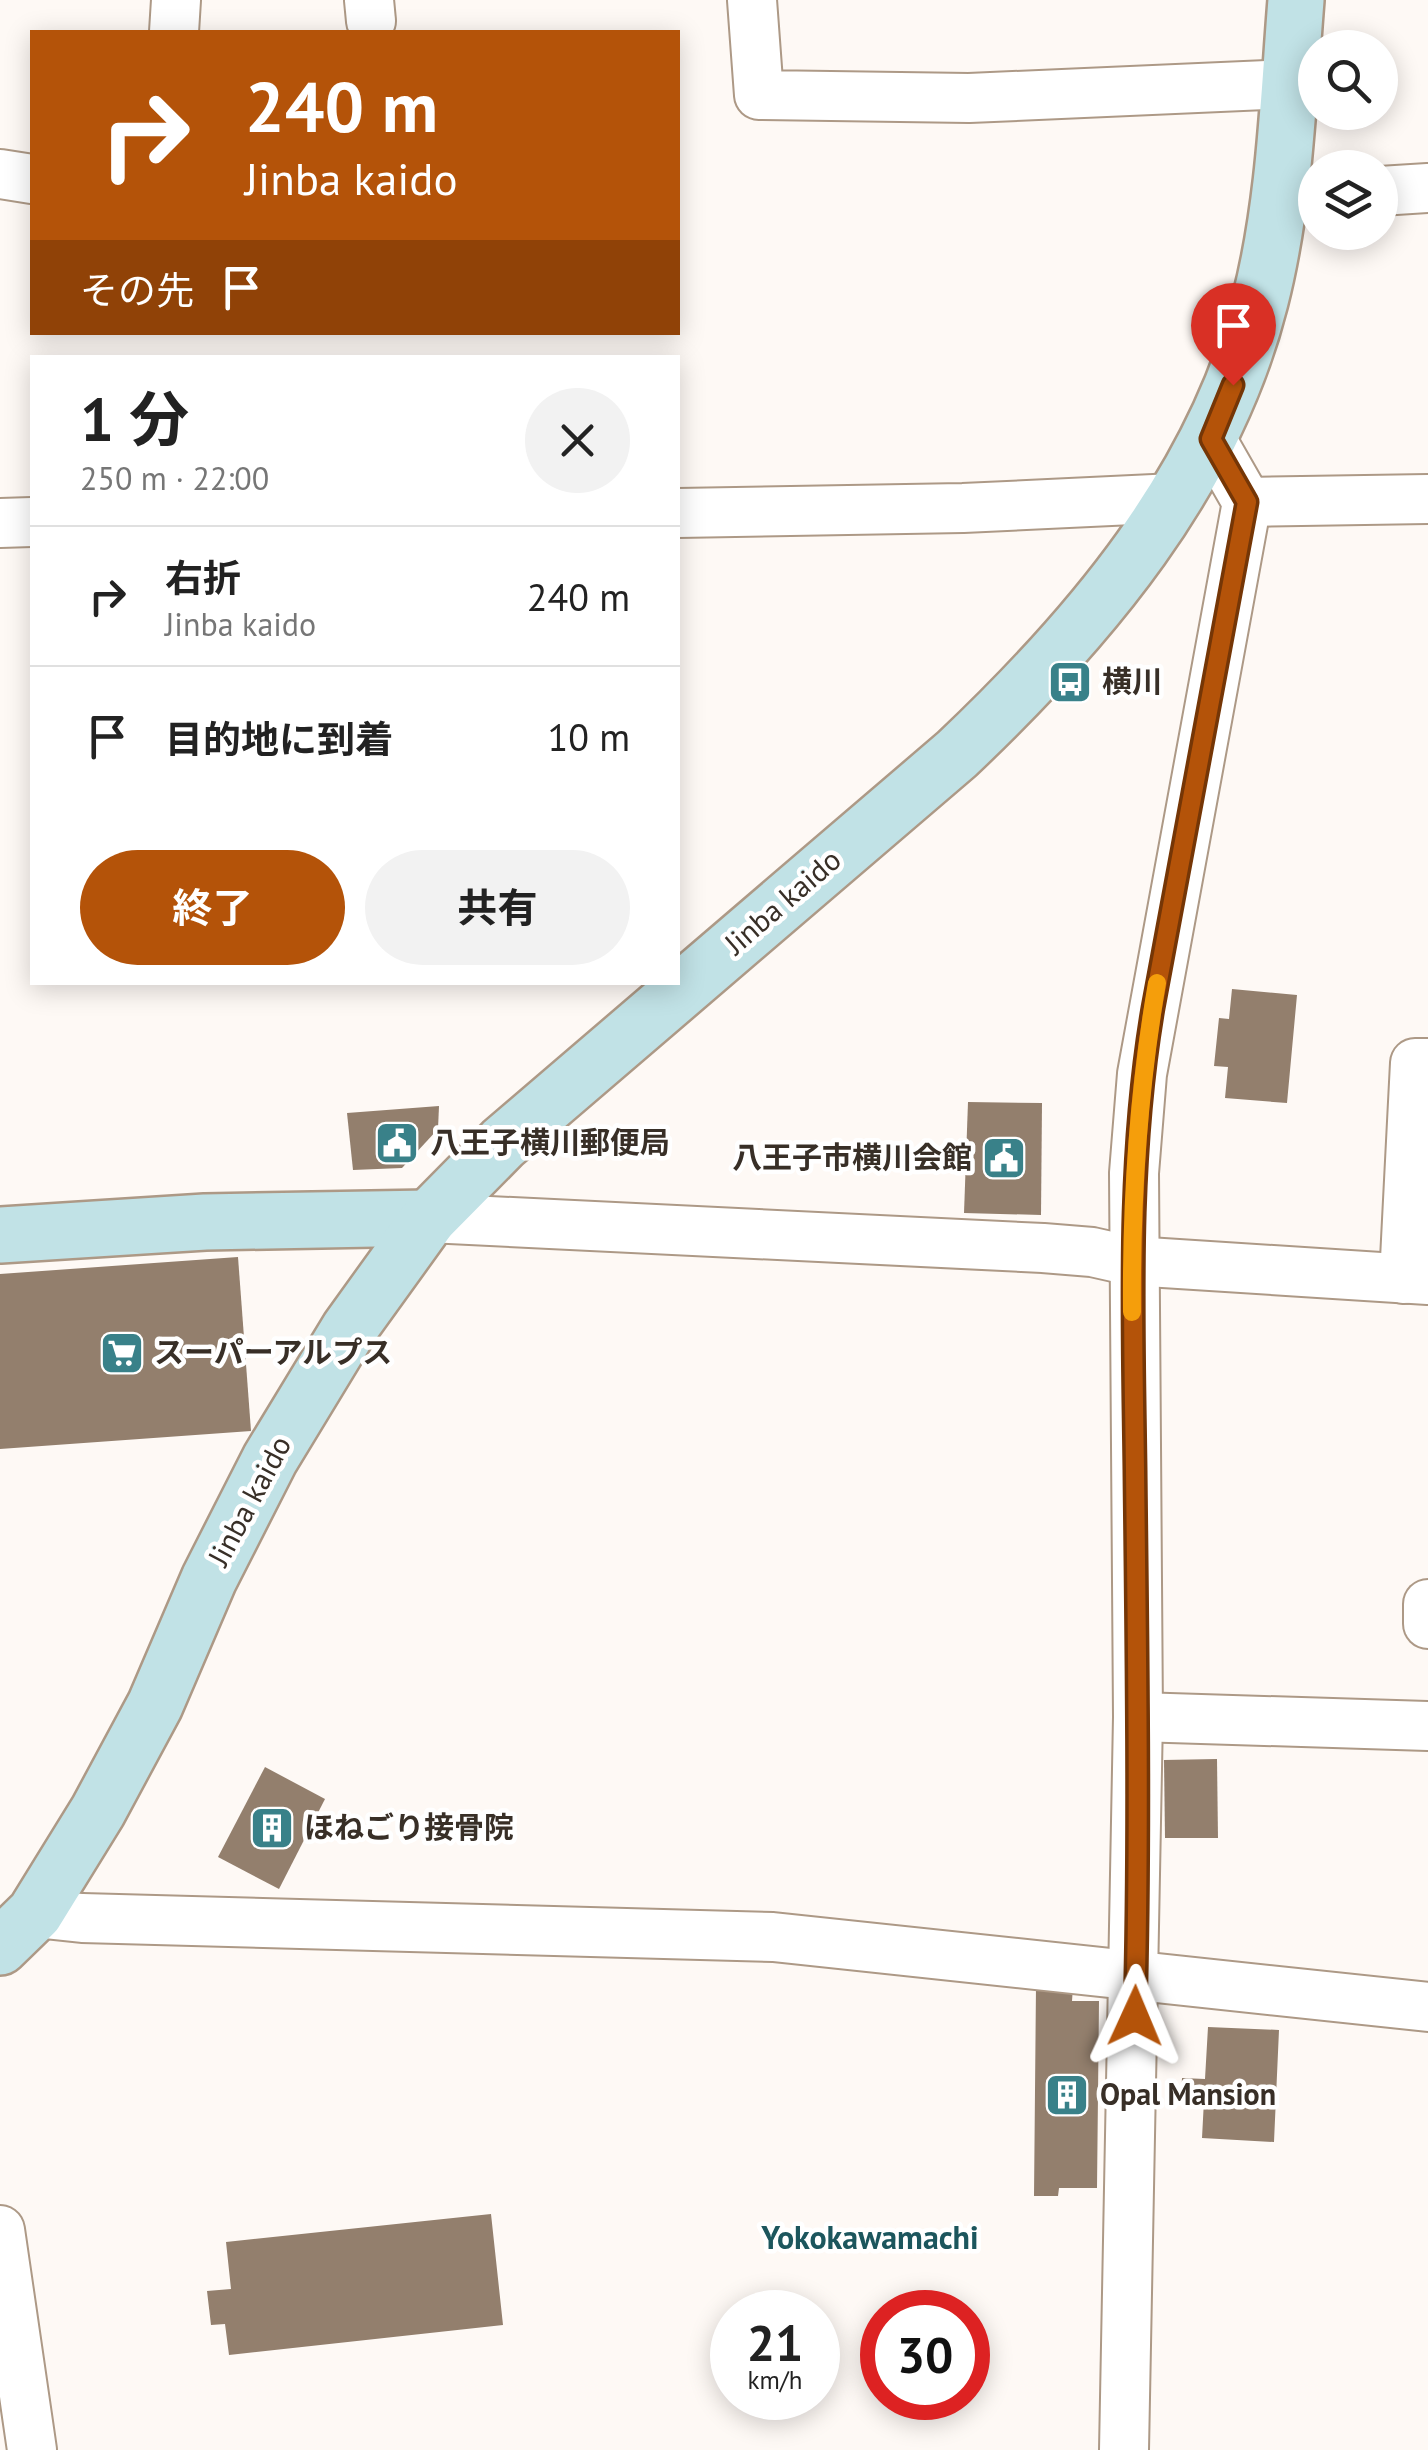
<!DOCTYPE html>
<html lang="ja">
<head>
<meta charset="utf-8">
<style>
  :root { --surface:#fff; --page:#f2f2f2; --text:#222; --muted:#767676; --line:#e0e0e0; --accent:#b45309 }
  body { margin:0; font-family:"PT Sans","Noto Sans JP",sans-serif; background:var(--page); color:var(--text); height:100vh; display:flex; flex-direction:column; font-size:38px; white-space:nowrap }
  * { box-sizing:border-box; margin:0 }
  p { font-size:32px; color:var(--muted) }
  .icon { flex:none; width:55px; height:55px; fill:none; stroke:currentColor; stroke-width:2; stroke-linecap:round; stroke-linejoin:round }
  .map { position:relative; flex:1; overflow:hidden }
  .sheet { position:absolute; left:30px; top:355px; width:650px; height:630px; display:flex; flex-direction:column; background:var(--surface); border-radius:0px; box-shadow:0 5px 25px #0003 }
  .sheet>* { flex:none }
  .guide { position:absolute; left:30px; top:30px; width:650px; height:305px; border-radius:0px; box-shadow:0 5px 25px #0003; background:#b45309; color:#fff; overflow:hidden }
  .controls { position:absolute; left:1298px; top:30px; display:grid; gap:20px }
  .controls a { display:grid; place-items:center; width:100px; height:100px; border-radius:50%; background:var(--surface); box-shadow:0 5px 25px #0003; font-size:50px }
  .speed { position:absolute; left:710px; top:2290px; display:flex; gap:20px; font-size:50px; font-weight:700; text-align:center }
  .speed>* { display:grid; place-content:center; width:130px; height:130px; border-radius:50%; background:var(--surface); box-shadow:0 5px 25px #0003; line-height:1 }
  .speed small { font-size:25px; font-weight:400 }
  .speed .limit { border:15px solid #d22; background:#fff; color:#111 }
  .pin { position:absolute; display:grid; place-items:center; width:85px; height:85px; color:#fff; margin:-102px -42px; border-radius:50% 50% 50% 0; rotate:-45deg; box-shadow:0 0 10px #0007 }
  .pin .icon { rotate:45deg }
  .me { position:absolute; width:110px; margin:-55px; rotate:1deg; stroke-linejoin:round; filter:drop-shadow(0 0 8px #0008) }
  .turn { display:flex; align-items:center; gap:35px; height:210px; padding:0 50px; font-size:45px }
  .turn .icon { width:130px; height:130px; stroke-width:2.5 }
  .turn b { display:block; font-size:70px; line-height:85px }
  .then { display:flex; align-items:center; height:95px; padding:0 50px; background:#0003; gap:20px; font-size:38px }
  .round { display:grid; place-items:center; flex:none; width:105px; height:105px; border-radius:52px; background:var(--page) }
  .head { display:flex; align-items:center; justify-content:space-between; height:170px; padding:0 50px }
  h1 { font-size:60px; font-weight:700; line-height:75px }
  .action { display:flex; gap:20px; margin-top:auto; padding:20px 50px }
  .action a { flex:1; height:115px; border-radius:60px; background:var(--accent); color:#fff; font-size:40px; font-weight:700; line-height:115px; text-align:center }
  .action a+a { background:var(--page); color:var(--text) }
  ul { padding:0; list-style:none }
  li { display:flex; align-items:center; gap:30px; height:140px; padding:0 50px; border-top:2px solid var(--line) }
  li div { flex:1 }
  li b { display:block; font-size:38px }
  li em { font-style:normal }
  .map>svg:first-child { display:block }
</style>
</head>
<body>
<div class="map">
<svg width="1428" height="2450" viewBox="0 0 1428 2450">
  <rect width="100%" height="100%" fill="#fef9f5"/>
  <g fill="#937f6d">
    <path d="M 1232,989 L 1297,995 L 1287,1103 L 1225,1098 L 1228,1067 L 1214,1066 L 1219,1018 L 1229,1019 Z"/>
    <path d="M 968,1102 L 1042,1103 L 1041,1215 L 964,1213 Z"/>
    <path d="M 439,1106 L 438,1129 L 402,1168 L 353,1170 L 347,1113 Z"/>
    <path d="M 238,1257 L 251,1431 L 0,1449 L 0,1274 Z"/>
    <path d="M 1217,1759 L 1218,1838 L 1165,1838 L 1164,1760 Z"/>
    <path d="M 265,1767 L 325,1799 L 279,1889 L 218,1857 Z"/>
    <path d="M 1036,1986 L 1073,1987 L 1072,2001 L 1099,2001 L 1097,2188 L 1059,2188 L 1058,2196 L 1034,2196 Z"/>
    <path d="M 1208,2027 L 1279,2030 L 1274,2142 L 1202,2138 L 1204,2100 L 1181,2099 L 1182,2078 L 1205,2079 Z"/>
    <path d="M 491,2214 L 503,2325 L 229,2355 L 225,2324 L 211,2325 L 207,2291 L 231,2289 L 226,2242 Z"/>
  </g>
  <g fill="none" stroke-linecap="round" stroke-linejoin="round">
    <g stroke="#ad9986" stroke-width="52">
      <g id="street">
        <path d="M 369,0 L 371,21"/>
        <path d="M 752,0 L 759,95 L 969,98 L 1289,84"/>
        <path d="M 174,32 L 176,0"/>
        <path d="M 0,174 L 32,179"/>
        <path d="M 1380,191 L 1428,188"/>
        <path d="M 1278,197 L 1315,195"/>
        <path d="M 1247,502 L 1428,499"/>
        <path d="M 678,513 L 963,508 L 1175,498"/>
        <path d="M 0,523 L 32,522"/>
        <path d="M 429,1218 L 1043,1248 L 1092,1252 L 1132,1261 L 1428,1280"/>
        <path d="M 1404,1279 L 1415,1063 L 1428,1063"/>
        <path d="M 1428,1604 L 1428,1624"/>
        <path d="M 1138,1717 L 1428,1726"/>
        <path d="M 35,1913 L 82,1918 L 773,1937 L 1428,2007"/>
        <path d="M 0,2230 L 32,2450"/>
        <path d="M 1124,2450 L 1138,1717 L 1134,1173 L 1142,1074 L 1247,502 L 1211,439"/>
      </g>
    </g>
    <g stroke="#ad9986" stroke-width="60">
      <g id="secondary">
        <path d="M 0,1235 L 205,1222 L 429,1218"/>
        <path d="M 0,1947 L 35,1913 L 98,1811 L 155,1705 L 209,1579 L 270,1459 L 349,1329 L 429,1218 L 503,1143 L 957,754 C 1090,628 1214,482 1260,301 C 1285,204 1288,99 1296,0"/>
      </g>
    </g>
    <use href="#street" stroke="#fff" stroke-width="48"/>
    <use href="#secondary" stroke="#c1e2e6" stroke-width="55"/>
  </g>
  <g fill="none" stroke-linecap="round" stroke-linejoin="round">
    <g stroke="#753606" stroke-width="25">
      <path id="route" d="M 1135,2016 C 1140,1834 1137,1652 1135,1470 C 1133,1315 1127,1161 1153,1008 L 1247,502 L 1211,439 L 1233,385"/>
    </g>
    <use href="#route" stroke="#b45309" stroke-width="18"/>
    <path stroke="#f59e0b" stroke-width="18" d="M 1132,1312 C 1131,1201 1138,1093 1157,983"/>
  </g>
  <defs>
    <g id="bus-square" transform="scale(2.25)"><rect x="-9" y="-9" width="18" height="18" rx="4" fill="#398189" stroke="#fff"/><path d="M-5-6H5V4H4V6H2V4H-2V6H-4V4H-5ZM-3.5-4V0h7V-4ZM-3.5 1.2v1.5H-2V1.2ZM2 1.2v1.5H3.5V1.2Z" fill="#fff"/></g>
    <g id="civic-square" transform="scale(2.25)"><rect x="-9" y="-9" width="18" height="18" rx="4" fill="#398189" stroke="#fff"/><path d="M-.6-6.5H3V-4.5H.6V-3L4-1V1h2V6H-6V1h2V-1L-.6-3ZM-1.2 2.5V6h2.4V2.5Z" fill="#fff"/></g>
    <g id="supermarket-square" transform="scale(2.25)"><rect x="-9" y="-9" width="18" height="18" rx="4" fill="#398189" stroke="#fff"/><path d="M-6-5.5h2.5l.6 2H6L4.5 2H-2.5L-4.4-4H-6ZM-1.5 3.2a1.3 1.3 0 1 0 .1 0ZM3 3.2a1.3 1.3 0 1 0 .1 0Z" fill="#fff"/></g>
    <g id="building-square" transform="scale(2.25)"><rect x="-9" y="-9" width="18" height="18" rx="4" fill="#398189" stroke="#fff"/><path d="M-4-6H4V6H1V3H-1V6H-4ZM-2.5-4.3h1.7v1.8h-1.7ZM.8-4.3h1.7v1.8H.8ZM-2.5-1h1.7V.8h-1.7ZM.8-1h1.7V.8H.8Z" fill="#fff"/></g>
  </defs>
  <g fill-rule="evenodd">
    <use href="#bus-square" x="1070" y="682"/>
    <use href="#civic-square" x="397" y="1143"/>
    <use href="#civic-square" x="1004" y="1158"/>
    <use href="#supermarket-square" x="122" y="1353"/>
    <use href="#building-square" x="272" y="1828"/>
    <use href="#building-square" x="1067" y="2095"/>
  </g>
  <g text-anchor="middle" stroke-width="9" stroke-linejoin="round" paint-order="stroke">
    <g font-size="30" font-weight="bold" fill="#382f27" stroke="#fff" text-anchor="start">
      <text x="1102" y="692">横川</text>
      <text x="430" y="1153">八王子横川郵便局</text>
      <text x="972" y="1168" text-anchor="end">八王子市横川会館</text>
      <text x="154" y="1363">スーパーアルプス</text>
      <text x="304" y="1838">ほねごり接骨院</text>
      <text x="1100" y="2105">Opal Mansion</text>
    </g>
    <g font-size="30" fill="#382f27" stroke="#fff">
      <text transform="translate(783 902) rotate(-41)" y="10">Jinba kaido</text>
      <text transform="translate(250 1501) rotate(-62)" y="10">Jinba kaido</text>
    </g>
    <g font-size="32" font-weight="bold" fill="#1c565d" stroke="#fff">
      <text x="870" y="2249">Yokokawamachi</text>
    </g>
  </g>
</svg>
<div class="controls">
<a><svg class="icon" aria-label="search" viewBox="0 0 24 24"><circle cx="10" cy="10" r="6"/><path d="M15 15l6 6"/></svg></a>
<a><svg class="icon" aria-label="layers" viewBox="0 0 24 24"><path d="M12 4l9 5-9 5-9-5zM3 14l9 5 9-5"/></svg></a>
</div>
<div class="speed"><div>21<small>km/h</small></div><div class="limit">30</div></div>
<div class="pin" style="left:1233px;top:385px;background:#d93025"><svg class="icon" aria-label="arrive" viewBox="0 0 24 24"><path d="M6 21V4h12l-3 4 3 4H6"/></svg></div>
<svg class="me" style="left:1135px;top:2016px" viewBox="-20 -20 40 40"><path d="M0-17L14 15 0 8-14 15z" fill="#b45309" stroke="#fff" stroke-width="4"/></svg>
<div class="guide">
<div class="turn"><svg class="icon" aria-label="right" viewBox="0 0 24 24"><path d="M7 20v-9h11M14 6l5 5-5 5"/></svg><div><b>240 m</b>Jinba kaido</div></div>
<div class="then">その先<svg class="icon" aria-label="arrive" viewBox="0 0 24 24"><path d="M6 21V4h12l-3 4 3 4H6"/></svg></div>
</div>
<section class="sheet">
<div class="head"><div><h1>1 分</h1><p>250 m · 22:00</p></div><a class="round"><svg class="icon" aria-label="close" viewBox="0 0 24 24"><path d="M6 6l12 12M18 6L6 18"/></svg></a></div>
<ul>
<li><svg class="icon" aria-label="right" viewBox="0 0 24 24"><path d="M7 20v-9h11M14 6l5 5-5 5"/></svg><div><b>右折</b><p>Jinba kaido</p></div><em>240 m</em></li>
<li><svg class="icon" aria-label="arrive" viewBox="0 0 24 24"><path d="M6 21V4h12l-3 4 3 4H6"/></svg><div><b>目的地に到着</b></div><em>10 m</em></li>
</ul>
<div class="action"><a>終了</a><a>共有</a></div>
</section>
</div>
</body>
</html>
